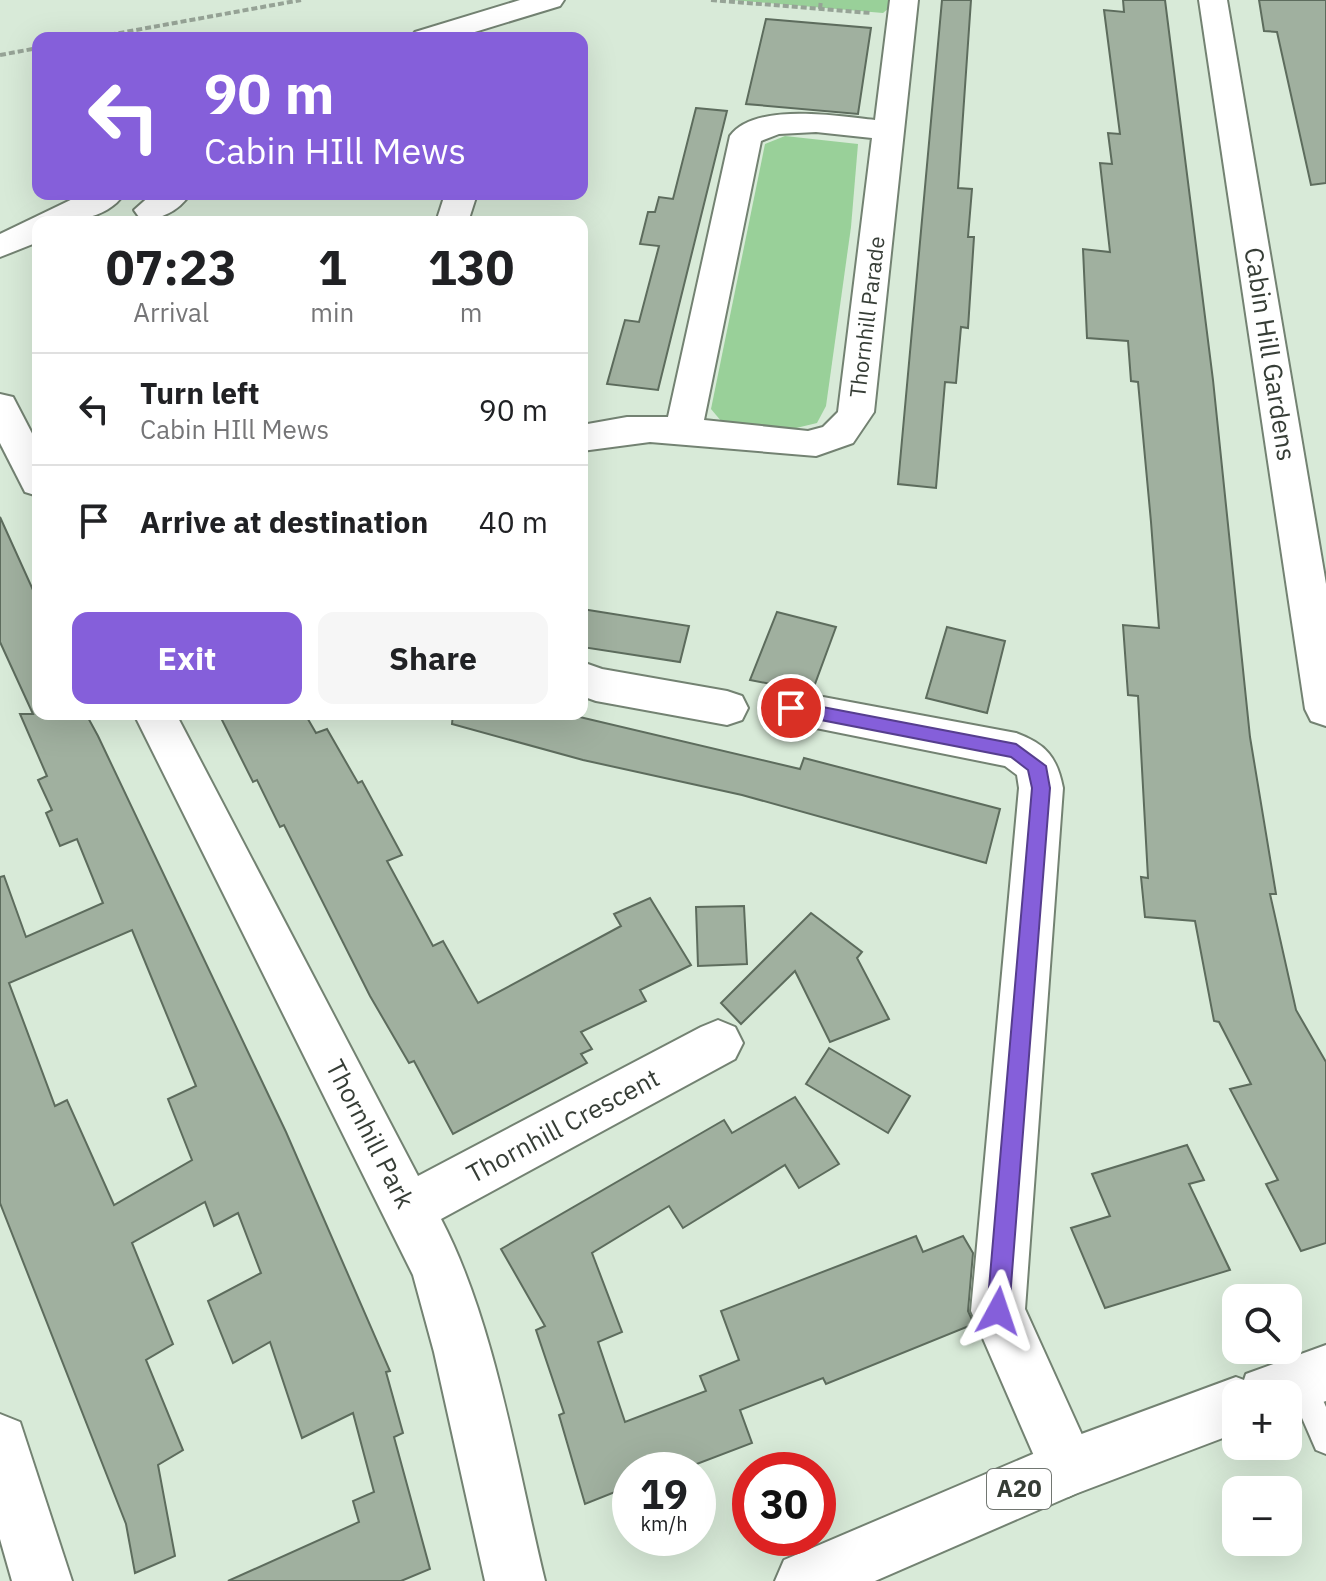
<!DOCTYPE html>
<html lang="en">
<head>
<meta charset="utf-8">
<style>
  :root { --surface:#fff; --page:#f6f6f6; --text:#202124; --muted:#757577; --line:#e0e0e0; --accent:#855fda }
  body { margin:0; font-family:"IBM Plex Sans",sans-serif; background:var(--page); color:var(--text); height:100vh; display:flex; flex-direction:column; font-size:30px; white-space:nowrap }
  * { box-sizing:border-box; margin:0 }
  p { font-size:26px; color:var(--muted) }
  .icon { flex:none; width:44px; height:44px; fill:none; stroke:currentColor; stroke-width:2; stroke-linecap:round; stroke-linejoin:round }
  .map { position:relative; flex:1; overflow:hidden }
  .drawer { position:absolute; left:32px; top:216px; width:556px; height:504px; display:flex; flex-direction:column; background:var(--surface); border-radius:16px; box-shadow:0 8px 32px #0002 }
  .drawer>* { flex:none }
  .top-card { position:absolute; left:32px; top:32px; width:556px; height:168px; border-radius:16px; box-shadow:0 8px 32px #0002; background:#855fda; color:#fff; overflow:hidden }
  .tools { position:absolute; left:1222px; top:1284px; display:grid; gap:16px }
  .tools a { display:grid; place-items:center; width:80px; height:80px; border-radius:16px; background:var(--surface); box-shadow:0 8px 32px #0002; font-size:40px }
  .speed { position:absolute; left:612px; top:1452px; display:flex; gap:16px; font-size:40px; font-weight:700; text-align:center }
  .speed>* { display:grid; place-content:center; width:104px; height:104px; border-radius:50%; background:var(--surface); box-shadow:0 8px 32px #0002; line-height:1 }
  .speed small { font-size:20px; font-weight:400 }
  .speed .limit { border:12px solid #d22; background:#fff; color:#111 }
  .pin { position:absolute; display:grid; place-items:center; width:68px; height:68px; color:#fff; margin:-34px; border:4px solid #fff; border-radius:50%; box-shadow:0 2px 8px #0007 }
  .me { position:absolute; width:88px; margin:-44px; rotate:5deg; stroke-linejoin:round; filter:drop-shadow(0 0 6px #0008) }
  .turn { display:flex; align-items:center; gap:28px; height:168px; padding:0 40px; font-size:36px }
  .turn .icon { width:104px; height:104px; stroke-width:2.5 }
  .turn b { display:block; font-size:56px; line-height:68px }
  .eta { display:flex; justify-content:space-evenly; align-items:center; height:136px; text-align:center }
  .eta b { font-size:48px; font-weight:800; line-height:56px }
  .cta { display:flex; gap:16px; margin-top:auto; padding:16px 40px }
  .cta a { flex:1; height:92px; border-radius:16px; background:var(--accent); color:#fff; font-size:32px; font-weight:800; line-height:92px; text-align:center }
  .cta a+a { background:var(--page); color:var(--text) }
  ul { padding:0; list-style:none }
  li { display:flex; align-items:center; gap:24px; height:112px; padding:0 40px; border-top:2px solid var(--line) }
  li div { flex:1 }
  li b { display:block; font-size:30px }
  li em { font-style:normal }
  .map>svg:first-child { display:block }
</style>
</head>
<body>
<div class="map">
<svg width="1326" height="1581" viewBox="0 0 1326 1581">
  <rect width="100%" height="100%" fill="#d8ead8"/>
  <g fill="#99d099">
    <path d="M 732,0 L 888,0 L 889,8 L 883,13 Z"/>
    <path d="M 785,136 L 858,144 L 851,227 L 826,406 L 817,423 L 792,429 L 727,428 L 711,409 L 765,144 Z"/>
  </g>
  <g fill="#a0b09f" stroke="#5d6c5d" stroke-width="2" fill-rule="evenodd">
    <path d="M 942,0 L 971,0 L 958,188 L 972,189 L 968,237 L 974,237 L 968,328 L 961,327 L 956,383 L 945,382 L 936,488 L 898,484 Z"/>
    <path d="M 1123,0 L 1165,0 L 1213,380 L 1250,737 L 1276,894 L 1270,894 L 1296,1010 L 1326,1062 L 1326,1243 L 1301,1251 L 1266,1184 L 1278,1180 L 1230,1089 L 1251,1084 L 1219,1022 L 1214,1021 L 1195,921 L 1145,917 L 1141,877 L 1148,878 L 1138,696 L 1128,695 L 1123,625 L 1159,628 L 1151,522 L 1138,382 L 1131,381 L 1128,341 L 1087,338 L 1083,249 L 1110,252 L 1100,163 L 1112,164 L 1108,133 L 1120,134 L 1104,10 L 1124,12 Z"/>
    <path d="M 1259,0 L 1326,0 L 1326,183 L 1311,185 L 1277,32 L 1264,31 Z"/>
    <path d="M 766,19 L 871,28 L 858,114 L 746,104 Z"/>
    <path d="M 696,108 L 727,111 L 658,390 L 607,384 L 625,320 L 639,322 L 659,246 L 640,244 L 648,212 L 655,212 L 659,197 L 673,199 Z"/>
    <path d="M 0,517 L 38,601 L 38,714 L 86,714 L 98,736 L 286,1132 L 390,1371 L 386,1372 L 403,1433 L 394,1437 L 430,1569 L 401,1581 L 228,1581 L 359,1522 L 353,1501 L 374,1492 L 353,1413 L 302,1438 L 270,1342 L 233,1363 L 208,1301 L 261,1273 L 238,1213 L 214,1226 L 205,1202 L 132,1243 L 173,1344 L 146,1360 L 183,1450 L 158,1465 L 175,1556 L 135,1573 L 126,1524 L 0,1203 L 0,877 L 4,876 L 26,937 L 103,903 L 77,839 L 60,846 L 46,813 L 52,810 L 38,780 L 47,776 L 20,714 L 33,714 L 0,642 ZM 132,930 L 196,1086 L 168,1099 L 192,1160 L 114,1205 L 67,1100 L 55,1106 L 9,983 Z"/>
    <path d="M 582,609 L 689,626 L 680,662 L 582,647 Z"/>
    <path d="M 777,612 L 836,627 L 812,692 L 750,680 Z"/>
    <path d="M 947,627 L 1005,641 L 987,713 L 926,698 Z"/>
    <path d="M 219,714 L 305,714 L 316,733 L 327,729 L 358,783 L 362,781 L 402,855 L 387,861 L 433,946 L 443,941 L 478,1003 L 621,926 L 614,914 L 650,898 L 691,965 L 640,990 L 646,1001 L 581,1032 L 592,1049 L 581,1054 L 587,1063 L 453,1134 L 414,1061 L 409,1063 L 370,996 L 284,825 L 280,827 L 257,780 L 253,782 Z"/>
    <path d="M 453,714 L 567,714 L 800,769 L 804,758 L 1000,809 L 986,863 L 742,795 L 583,760 L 452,724 Z"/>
    <path d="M 744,906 L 747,964 L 698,966 L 696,907 Z"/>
    <path d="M 811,913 L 862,952 L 857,958 L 889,1019 L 830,1042 L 795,971 L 741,1024 L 721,1003 Z"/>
    <path d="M 829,1048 L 910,1096 L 888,1133 L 806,1084 Z"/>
    <path d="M 795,1097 L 839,1164 L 799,1188 L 785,1165 L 683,1228 L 669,1206 L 592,1253 L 622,1332 L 598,1342 L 625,1422 L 706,1391 L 700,1376 L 739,1360 L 721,1311 L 916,1236 L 923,1252 L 963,1236 L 973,1253 L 968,1311 L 974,1324 L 826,1384 L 823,1378 L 740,1410 L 752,1443 L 681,1470 L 630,1470 L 630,1486 L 585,1504 L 559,1415 L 564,1413 L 536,1330 L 545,1326 L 501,1249 L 724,1120 L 732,1133 Z"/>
    <path d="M 1187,1145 L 1204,1180 L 1189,1184 L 1230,1270 L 1105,1308 L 1071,1228 L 1110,1216 L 1092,1174 Z"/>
  </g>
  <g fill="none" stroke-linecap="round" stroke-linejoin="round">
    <g stroke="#738272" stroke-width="4">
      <path id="lane" d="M 1300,1367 L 1310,1371 L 1326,1407 L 1326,1454 L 1316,1450 L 1286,1381 L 1290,1371 Z"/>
    </g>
    <g stroke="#738272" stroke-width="4">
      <g id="street">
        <path d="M 520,0 L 564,0 L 560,6 L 455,38 L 410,38 L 415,32 Z"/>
        <path d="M 890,0 L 918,0 L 874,412 L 853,443 L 816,456 L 650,442 L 582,451 L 582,425 L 627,417 L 668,417 L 730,136 C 754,102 839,116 875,120 ZM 816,132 L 872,138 L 838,412 L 823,427 L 808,431 L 704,420 L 761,141 L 779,134 Z"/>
        <path d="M 1199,0 L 1227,0 L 1326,584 L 1326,726 L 1311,721 L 1305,709 Z"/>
        <path d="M 83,194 L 124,194 C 106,221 67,222 38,222 L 38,242 L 0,257 L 0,234 Z"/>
        <path d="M 152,194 L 190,194 C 179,211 158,222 139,217 L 134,210 Z"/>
        <path d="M 445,194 L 477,194 L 468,222 L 436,222 Z"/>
        <path d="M 0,394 L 13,397 L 38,445 L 38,496 L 25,492 L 0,443 Z"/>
        <path d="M 582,662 L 602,669 L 727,691 L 742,696 L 748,708 L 742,720 L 727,725 L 596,701 L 582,696 Z"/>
        <path d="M 791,691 L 1016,733 C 1046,744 1057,757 1063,788 L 1025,1309 L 1097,1468 L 1088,1488 L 1068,1497 L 1048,1488 L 971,1311 L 1019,788 L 1017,775 L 1005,766 L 776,720 L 770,708 L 776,696 Z"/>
        <path d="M 134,714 L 176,714 L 418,1176 L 701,1027 L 718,1020 L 735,1027 L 743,1043 L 735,1059 L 441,1219 C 495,1322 517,1467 545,1581 L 485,1581 L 434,1352 L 413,1275 Z"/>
        <path d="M 0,1414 L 20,1422 L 72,1581 L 12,1581 L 0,1539 Z"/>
      </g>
    </g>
    <g stroke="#738272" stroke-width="4">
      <path id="highway" d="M 1326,1345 L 1326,1401 L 1288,1414 L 1288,1394 L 1236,1394 L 1236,1433 L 1075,1494 L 875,1581 L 775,1581 L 784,1560 L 1068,1439 L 1236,1377 L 1244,1380 L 1246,1374 Z"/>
    </g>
    <g stroke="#96a396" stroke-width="4" stroke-dasharray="6 3" stroke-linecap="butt">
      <path d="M 711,0 L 871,13"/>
      <path d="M 820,9 L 821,0"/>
      <path d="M 92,38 L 301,0"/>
      <path d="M 0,55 L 38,48"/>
    </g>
    <use href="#lane" fill="#fff" fill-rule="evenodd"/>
    <use href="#street" fill="#fff" fill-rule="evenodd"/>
    <use href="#highway" fill="#fff" fill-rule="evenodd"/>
  </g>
  <path fill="#855fda" stroke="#563e8e" stroke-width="2" d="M 791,701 L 1016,744 L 1046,766 L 1050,788 L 1009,1311 L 1006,1319 L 998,1322 L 990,1319 L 987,1311 L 1032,788 L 1028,770 L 1011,757 L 785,713 L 782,708 Z"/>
  <g text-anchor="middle" stroke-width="6" stroke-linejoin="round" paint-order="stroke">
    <g font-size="22" fill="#363d36" stroke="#fff">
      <text transform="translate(867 317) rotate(-83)" y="8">Thornhill Parade</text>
    </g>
    <rect fill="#fff" stroke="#727772" stroke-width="2" x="987" y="1469" width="64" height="40" rx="6"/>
    <g font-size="24" font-weight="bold" fill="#363d36">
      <text x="1019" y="1497">A20</text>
    </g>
    <g font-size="26" fill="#363d36" stroke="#fff">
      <text transform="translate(1270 354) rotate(81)" y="9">Cabin Hill Gardens</text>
      <text transform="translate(563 1126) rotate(-28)" y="9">Thornhill Crescent</text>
      <text transform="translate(370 1134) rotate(63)" y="9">Thornhill Park</text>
    </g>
  </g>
</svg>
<div class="tools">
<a><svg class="icon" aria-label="search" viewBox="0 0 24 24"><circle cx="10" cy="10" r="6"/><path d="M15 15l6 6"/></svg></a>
<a>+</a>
<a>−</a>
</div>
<div class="speed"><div>19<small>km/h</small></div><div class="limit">30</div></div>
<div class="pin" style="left:791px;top:708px;background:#d93025"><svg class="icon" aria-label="arrive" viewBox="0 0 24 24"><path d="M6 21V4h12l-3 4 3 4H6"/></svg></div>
<svg class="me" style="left:998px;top:1311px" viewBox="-20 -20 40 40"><path d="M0-17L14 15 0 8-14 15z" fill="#855fda" stroke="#fff" stroke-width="4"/></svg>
<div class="top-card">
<div class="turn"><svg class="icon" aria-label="left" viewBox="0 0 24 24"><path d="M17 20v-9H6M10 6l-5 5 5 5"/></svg><div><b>90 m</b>Cabin HIll Mews</div></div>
</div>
<section class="drawer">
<div class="eta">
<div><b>07:23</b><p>Arrival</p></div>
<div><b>1</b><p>min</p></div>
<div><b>130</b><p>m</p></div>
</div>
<ul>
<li><svg class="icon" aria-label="left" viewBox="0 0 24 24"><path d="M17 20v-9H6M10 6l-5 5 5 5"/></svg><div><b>Turn left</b><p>Cabin HIll Mews</p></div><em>90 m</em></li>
<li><svg class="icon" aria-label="arrive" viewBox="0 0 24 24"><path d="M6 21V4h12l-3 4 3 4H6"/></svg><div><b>Arrive at destination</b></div><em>40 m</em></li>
</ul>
<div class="cta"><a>Exit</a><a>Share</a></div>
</section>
</div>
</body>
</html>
